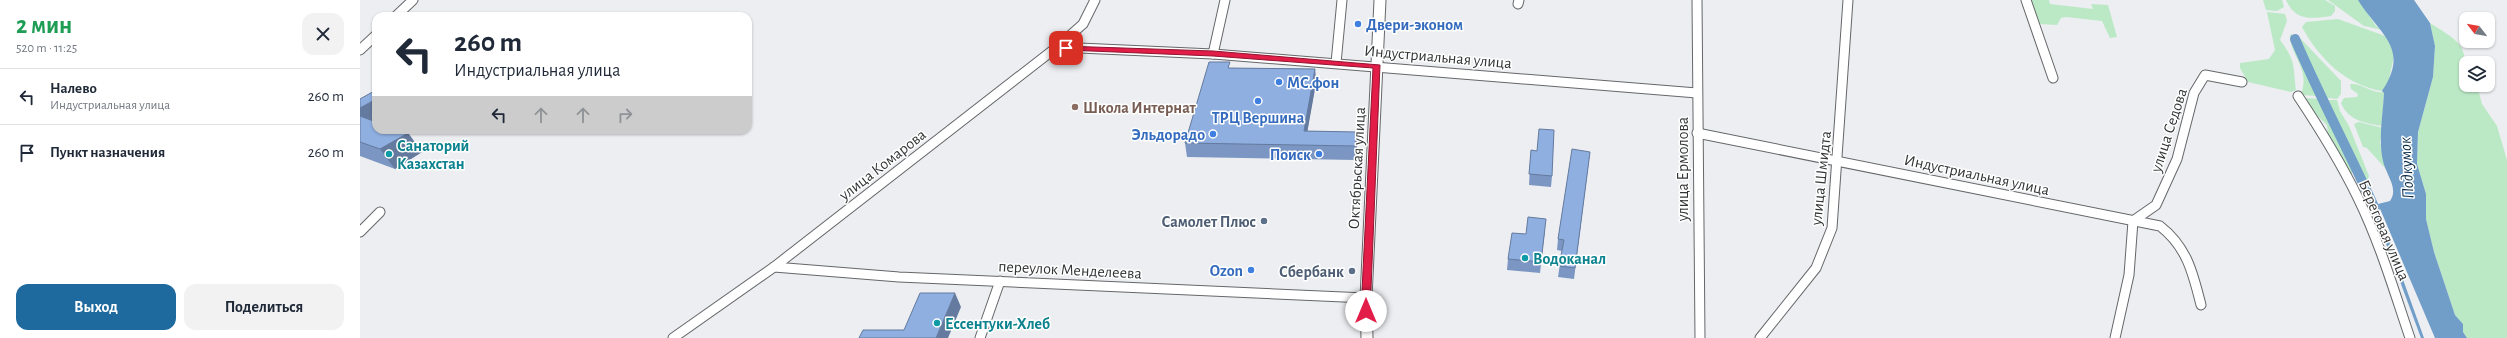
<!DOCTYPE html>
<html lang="ru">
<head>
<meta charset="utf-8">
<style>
  :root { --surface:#fff; --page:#f2f2f3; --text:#1f2937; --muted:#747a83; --line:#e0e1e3; --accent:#1e699d }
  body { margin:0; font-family:"Alegreya Sans",sans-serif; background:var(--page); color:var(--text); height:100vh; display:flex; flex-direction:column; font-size:15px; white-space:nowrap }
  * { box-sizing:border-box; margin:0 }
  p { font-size:13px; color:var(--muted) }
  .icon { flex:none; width:22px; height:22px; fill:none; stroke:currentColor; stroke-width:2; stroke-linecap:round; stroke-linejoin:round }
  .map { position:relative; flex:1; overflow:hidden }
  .drawer { display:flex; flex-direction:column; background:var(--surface); width:360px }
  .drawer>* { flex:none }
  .banner { position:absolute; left:12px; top:12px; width:380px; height:122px; border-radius:12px; box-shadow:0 1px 3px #0004; background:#fff; color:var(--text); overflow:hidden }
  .needle { width:26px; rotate:301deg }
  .controls { position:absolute; left:2099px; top:12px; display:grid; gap:8px }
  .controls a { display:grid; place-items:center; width:36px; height:36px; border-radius:8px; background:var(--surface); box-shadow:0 1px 3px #0004; font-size:20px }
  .pin { position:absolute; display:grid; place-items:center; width:34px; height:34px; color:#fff; margin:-17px; border-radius:8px; box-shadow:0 2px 6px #0006 }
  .me { position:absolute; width:44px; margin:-22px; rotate:0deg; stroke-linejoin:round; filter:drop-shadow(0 0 3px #0008) }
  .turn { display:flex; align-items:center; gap:14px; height:84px; padding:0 16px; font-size:18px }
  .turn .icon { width:52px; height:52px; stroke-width:2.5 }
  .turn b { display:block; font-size:28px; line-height:34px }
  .lanes { display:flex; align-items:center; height:38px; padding:0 16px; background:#0003; justify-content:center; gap:20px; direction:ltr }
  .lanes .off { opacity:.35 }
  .round { display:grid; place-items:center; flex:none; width:42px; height:42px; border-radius:12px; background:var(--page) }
  .head { display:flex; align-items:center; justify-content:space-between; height:68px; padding:0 16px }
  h1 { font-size:24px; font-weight:700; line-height:30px; color:#1e9e55 }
  .primary-button { display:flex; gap:8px; margin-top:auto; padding:8px 16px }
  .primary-button a { flex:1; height:46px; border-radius:12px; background:var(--accent); color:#fff; font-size:16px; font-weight:700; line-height:46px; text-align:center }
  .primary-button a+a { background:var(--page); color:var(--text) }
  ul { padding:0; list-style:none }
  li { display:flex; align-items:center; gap:12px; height:56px; padding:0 16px; border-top:1px solid var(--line) }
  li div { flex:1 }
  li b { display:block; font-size:15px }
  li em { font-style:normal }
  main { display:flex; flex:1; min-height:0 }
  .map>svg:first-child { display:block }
</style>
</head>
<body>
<main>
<section class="drawer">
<div class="head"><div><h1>2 мин</h1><p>520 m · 11:25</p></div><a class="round"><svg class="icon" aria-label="close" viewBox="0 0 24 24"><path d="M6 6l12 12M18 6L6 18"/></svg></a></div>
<ul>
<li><svg class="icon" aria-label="left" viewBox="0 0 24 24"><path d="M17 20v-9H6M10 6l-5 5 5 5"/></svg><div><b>Налево</b><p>Индустриальная улица</p></div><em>260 m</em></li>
<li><svg class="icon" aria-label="arrive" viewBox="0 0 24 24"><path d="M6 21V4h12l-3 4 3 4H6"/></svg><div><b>Пункт назначения</b></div><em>260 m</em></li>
</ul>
<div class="primary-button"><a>Выход</a><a>Поделиться</a></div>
</section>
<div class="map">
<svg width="2147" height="338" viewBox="0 0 2147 338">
  <rect width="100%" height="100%" fill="#eceef1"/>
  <g fill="#bbe9c5">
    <path d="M 1671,0 L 1689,0 L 1690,4 L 1733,9 L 1731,4 L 1748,5 L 1757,37 L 1750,38 L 1742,21 L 1706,17 L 1701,18 L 1697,25 L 1679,24 Z"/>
    <path d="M 1903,0 L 1922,0 L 1924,7 L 1917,11 L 1906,10 Z"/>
    <path d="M 1926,0 L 1965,0 L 1975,6 L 1975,11 L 1971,16 C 1951,19 1935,21 1926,0 Z"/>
    <path d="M 1968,0 L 1999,0 L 2016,26 L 2023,30 L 2004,26 Z"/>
    <path d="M 1907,12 L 1925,14 L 1927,21 L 1920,40 C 1936,61 1933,66 1936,90 L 1931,92 L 1888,82 L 1880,68 L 1880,63 L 1909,59 L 1915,50 Z"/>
    <path d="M 1978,19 L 2025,36 L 2035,52 L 2028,83 L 2022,91 C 1985,85 1959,58 1942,27 L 1946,22 Z"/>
    <path d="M 2070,23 C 2105,45 2106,45 2106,85 L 2117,85 L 2122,104 L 2137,126 L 2147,160 L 2147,338 L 2107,338 L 2103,332 L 2103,324 L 2095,315 L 2074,252 L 2066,219 L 2066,194 L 2057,164 L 2058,132 L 2073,77 L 2075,46 Z"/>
    <path d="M 1932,34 L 1958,96 L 1941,95 C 1951,68 1930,57 1930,35 Z"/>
    <path d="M 1934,35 L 1940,38 L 1981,81 L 1981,94 L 1977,99 L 1961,97 Z"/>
    <path d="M 1990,84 C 2003,83 2012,94 2024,92 L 2022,126 C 2004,123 1988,120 1981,103 L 1984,98 L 1997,97 L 1998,94 L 1991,89 Z"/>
    <path d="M 1945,98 L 1962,99 L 1992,168 L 1992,182 L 1968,136 L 1967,125 L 1947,106 Z"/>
    <path d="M 1966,100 L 1977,100 L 1980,111 L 1989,126 L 2009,176 L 2006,184 Z"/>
    <path d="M 1999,122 L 2023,128 L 2020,142 L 2025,168 L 2007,148 L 2003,147 L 1994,124 Z"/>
  </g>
  <g fill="#719ec9">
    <path d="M 1998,0 L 2054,0 L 2070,23 L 2075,46 L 2073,77 L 2058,132 L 2057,164 L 2066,194 L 2066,219 L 2074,252 L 2095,315 L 2103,324 L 2103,332 L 2107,338 L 2075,338 L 2018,204 L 2030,201 C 2039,188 2026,175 2023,161 C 2018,139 2023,115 2024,93 L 2022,91 C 2051,48 2019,34 1998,0 Z"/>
    <path d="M 2008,195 L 2013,196 L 2064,338 L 2061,338 Z"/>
  </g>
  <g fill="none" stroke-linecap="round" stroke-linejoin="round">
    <path stroke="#719ec9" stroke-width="10" d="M 1935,39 C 1960,97 1989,152 2015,209"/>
    <g stroke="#656769" stroke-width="11">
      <g id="minor">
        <path d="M 1337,0 L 1340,338"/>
        <path d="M 1666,0 L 1693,78"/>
        <path d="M 1158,4 L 1159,0"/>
        <path d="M 36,16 L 53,0"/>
        <path d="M 697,47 L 853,54 L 1337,93"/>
        <path d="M 0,50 L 16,35"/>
        <path d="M 853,54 L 865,0"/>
        <path d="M 976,63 L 982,0"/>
        <path d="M 1938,96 C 1960,129 1981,163 1998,198 C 2020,243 2034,291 2050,338"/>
        <path d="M 1337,133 L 1800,226 C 1827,247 1833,273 1841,305"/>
        <path d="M 0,232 L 20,212"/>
        <path d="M 414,267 L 539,277 L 1006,298"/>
        <path d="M 313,338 L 414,267 L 697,47 L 723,24 L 735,0"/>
        <path d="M 620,338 L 640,281"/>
        <path d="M 1400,338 L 1456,268 L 1472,228 L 1488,0"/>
        <path d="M 1755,338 L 1769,275 L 1773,221 L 1796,205 L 1817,159 L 1834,93 L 1845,75 L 1882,82"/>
      </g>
    </g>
    <g stroke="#656769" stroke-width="13">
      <path id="major" d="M 1007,338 L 1006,298 L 1020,0"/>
    </g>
    <use href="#minor" stroke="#fff" stroke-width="9"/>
    <use href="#major" stroke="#fff" stroke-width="11"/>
  </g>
  <g fill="#7b96c2">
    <path d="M 871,68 L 955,69 L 956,83 L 947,131 L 996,132 L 997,146 L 995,160 L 827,157 L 825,143 Z"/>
    <path d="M 0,99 L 16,130 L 48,133 L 62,152 L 35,169 L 0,156 Z"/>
    <path d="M 1171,150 L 1177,151 L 1192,176 L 1191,187 L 1169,185 Z"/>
    <path d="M 1230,152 L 1214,279 L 1198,277 L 1202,251 L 1197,250 L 1198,239 Z"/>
    <path d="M 1185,230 L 1180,273 L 1147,270 L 1148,259 L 1166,234 Z"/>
  </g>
  <g fill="#647a9e">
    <path d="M 955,69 L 956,83 L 945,145 L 944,131 Z"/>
    <path d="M 16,99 L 16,126 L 0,125 L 0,108 Z"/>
    <path d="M 996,132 L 997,146 L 995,160 L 995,146 Z"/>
    <path d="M 48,133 L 62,152 L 35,169 L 20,149 Z"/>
    <path d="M 595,293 L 601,307 L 588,338 L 576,338 Z"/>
  </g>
  <g fill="#8fafe1" stroke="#647a9e">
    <path d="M 849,62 L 870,62 L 868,68 L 955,69 L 944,131 L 996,132 L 995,146 L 825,143 Z"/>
    <path d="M 16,90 L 16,99 L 0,108 L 0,99 Z"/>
    <path d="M 0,116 L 16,122 L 16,130 L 41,130 L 48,133 L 20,149 L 0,142 Z"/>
    <path d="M 1179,129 L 1194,130 L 1192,176 L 1169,174 L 1171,150 L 1177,151 Z"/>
    <path d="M 1212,149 L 1230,152 L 1215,268 L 1199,266 L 1204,240 L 1198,239 Z"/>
    <path d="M 1168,217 L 1186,219 L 1181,262 L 1148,259 L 1152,233 L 1166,234 Z"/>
    <path d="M 560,293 L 595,293 L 576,338 L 499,338 L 503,330 L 544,330 Z"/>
  </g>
  <path fill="#e11d48" stroke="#92132f" d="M 703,46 L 853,51 L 1020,65 L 1010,314 L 1006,315 L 1001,311 L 1013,68 L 853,56 L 706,50 L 703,49 Z"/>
  <g fill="#3f7fe0" stroke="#fff" stroke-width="1.5">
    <circle cx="998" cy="24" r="4"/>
    <circle cx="919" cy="82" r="4"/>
    <circle cx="898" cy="101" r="4"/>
    <circle cx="853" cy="134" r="4"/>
    <circle cx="959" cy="154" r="4"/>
    <circle cx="891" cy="270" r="4"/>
  </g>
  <circle fill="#8d6e63" stroke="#fff" stroke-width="1.5" cx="715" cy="107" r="4"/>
  <g fill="#0f9aa8" stroke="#fff" stroke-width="1.5">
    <circle cx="29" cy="154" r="4"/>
    <circle cx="1165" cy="258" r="4"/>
    <circle cx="577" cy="323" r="4"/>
  </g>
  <g fill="#5c6f8a" stroke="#fff" stroke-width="1.5">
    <circle cx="904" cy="221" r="4"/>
    <circle cx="992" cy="271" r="4"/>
  </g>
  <g text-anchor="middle" stroke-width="3" stroke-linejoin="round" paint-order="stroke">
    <g font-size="16" font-weight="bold" fill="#366cbe" stroke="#fff" text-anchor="end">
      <text x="1006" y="30" text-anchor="start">Двери-эконом</text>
      <text x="927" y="88" text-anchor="start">МС.фон</text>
      <text x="898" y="123" text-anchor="middle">ТРЦ Вершина</text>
      <text x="845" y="140">Эльдорадо</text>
      <text x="951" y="160">Поиск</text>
      <text x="883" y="276">Ozon</text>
    </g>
    <g font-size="16" fill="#333435" stroke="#fff">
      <text transform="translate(1078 56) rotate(5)" y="6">Индустриальная улица</text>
      <text transform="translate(1808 130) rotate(-72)" y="6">улица Седова</text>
      <text transform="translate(522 164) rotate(-38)" y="6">улица Комарова</text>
      <text transform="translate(996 168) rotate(-87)" y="6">Октябрьская улица</text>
      <text transform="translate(1322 169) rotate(-90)" y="6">улица Ермолова</text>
      <text transform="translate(1617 174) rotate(12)" y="6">Индустриальная улица</text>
      <text transform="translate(1460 178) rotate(-84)" y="6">улица Шмидта</text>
      <text transform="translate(2025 230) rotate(67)" y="6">Береговая улица</text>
      <text transform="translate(710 269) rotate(3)" y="6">переулок Менделеева</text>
    </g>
    <g font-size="16" font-weight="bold" fill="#785e54" stroke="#fff" text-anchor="start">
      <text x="723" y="113">Школа Интернат</text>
    </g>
    <g font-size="16" font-weight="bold" fill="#0d838f" stroke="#fff" text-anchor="start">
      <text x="37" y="151">Санаторий<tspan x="37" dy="18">Казахстан</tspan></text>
      <text x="1173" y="264">Водоканал</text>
      <text x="585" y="329">Ессентуки-Хлеб</text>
    </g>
    <g font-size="16" font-weight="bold" fill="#4e5e75" stroke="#fff" text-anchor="end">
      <text x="896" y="227">Самолет Плюс</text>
      <text x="984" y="277">Сбербанк</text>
    </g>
    <g font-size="17" font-style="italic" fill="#082b48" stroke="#fff">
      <text transform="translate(2046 168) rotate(-93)" y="6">Подкумок</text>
    </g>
  </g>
</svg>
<div class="controls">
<a><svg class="needle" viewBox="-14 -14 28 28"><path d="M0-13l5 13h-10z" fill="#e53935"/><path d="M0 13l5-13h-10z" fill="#747a83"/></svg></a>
<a><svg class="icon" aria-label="layers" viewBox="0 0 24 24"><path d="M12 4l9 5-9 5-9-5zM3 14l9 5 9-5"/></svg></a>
</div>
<div class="pin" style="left:706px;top:48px;background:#d93025"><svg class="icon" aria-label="arrive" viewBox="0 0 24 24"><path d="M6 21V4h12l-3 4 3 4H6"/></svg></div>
<svg class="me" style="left:1006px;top:311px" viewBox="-20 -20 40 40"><circle r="19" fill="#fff"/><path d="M0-13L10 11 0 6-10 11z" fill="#e11d48"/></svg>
<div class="banner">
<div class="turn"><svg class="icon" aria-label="left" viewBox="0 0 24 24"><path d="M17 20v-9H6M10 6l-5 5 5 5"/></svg><div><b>260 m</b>Индустриальная улица</div></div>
<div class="lanes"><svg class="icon" aria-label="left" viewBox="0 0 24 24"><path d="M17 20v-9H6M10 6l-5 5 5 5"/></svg><svg class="icon off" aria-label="ahead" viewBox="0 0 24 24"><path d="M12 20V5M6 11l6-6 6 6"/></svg><svg class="icon off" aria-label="ahead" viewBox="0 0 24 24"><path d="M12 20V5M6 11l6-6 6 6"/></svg><svg class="icon off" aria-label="right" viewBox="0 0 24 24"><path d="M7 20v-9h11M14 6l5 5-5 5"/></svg></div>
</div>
</div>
</main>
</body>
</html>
